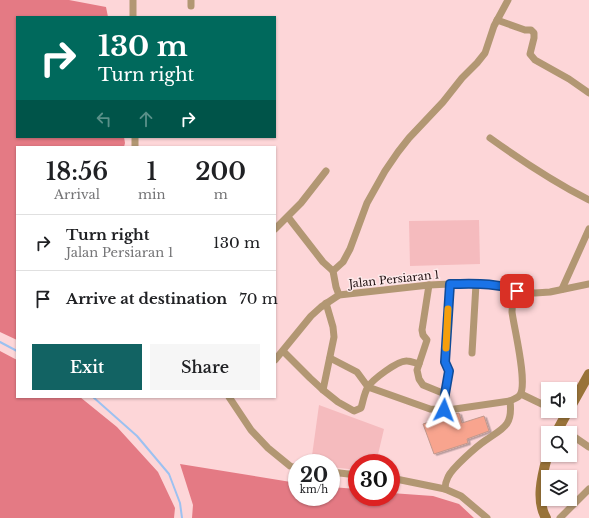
<!DOCTYPE html>
<html lang="en">
<head>
<meta charset="utf-8">
<style>
  :root { --surface:#fff; --page:#f6f6f6; --text:#202124; --muted:#757577; --line:#e0e0e0; --accent:#126363 }
  body { margin:0; font-family:"Libre Baskerville",serif; background:var(--page); color:var(--text); height:100vh; display:flex; flex-direction:column; font-size:15px; white-space:nowrap }
  * { box-sizing:border-box; margin:0 }
  p { font-size:13px; color:var(--muted) }
  .icon { flex:none; width:22px; height:22px; fill:none; stroke:currentColor; stroke-width:2; stroke-linecap:round; stroke-linejoin:round }
  .map { position:relative; flex:1; overflow:hidden }
  .drawer { position:absolute; left:16px; top:146px; width:260px; height:252px; display:flex; flex-direction:column; background:var(--surface); border-radius:0px; box-shadow:0 1px 3px #0004 }
  .drawer>* { flex:none }
  .top-card { position:absolute; left:16px; top:16px; width:260px; height:122px; border-radius:0px; box-shadow:0 1px 3px #0004; background:#00695c; color:#fff; overflow:hidden }
  .controls { position:absolute; left:541px; top:382px; display:grid; gap:8px }
  .controls a { display:grid; place-items:center; width:36px; height:36px; border-radius:0px; background:var(--surface); box-shadow:0 1px 3px #0004; font-size:20px }
  .speed { position:absolute; left:288px; top:454px; display:flex; gap:8px; font-size:20px; font-weight:700; text-align:center }
  .speed>* { display:grid; place-content:center; width:52px; height:52px; border-radius:50%; background:var(--surface); box-shadow:0 1px 3px #0004; line-height:1 }
  .speed small { font-size:10px; font-weight:400 }
  .speed .limit { border:6px solid #d22; background:#fff; color:#111 }
  .pin { position:absolute; display:grid; place-items:center; width:34px; height:34px; color:#fff; margin:-17px; border-radius:8px; box-shadow:0 2px 6px #0006 }
  .me { position:absolute; width:44px; margin:-22px; rotate:3deg; stroke-linejoin:round; filter:drop-shadow(0 0 3px #0008) }
  .turn { display:flex; align-items:center; gap:14px; height:84px; padding:0 16px; font-size:18px }
  .turn .icon { width:52px; height:52px; stroke-width:2.5 }
  .turn b { display:block; font-size:28px; line-height:34px }
  .lanes { display:flex; align-items:center; height:38px; padding:0 16px; background:#0003; justify-content:center; gap:20px; direction:ltr }
  .lanes .off { opacity:.35 }
  .eta { display:flex; justify-content:space-evenly; align-items:center; height:68px; text-align:center }
  .eta b { font-size:24px; font-weight:600; line-height:28px }
  .cta { display:flex; gap:8px; margin-top:auto; padding:8px 16px }
  .cta a { flex:1; height:46px; border-radius:0px; background:var(--accent); color:#fff; font-size:16px; font-weight:600; line-height:46px; text-align:center }
  .cta a+a { background:var(--page); color:var(--text) }
  ul { padding:0; list-style:none }
  li { display:flex; align-items:center; gap:12px; height:56px; padding:0 16px; border-top:1px solid var(--line) }
  li div { flex:1 }
  li b { display:block; font-size:15px }
  li em { font-style:normal }
  .map>svg:first-child { display:block }
</style>
</head>
<body>
<div class="map">
<svg width="589" height="518" viewBox="0 0 589 518">
  <defs>
    <filter id="shadow"><feDropShadow dx="2.5" dy="1.5" stdDeviation="0" flood-color="#0004"/></filter>
  </defs>
  <rect width="100%" height="100%" fill="#fdd6d8"/>
  <g fill="#f5bbbe">
    <path d="M 479,220 L 480,264 L 410,266 L 409,221 Z"/>
    <path d="M 319,405 L 384,429 L 376,463 L 357,463 L 357,470 L 331,467 L 331,463 L 311,463 Z"/>
  </g>
  <g fill="#e47a84">
    <path d="M 0,0 L 69,0 L 106,7 L 108,17 L 17,17 L 17,137 L 124,137 L 125,143 L 124,147 L 17,147 L 17,340 L 0,332 Z"/>
    <path d="M 0,351 L 17,360 L 17,397 L 80,397 L 117,427 L 158,472 L 175,508 L 174,518 L 0,518 Z"/>
    <path d="M 180,464 L 297,483 L 297,497 L 331,497 L 331,487 L 357,489 L 357,497 L 391,497 L 391,493 L 433,496 L 459,504 L 474,518 L 192,518 L 193,505 Z"/>
  </g>
  <g fill="none" stroke-linecap="round" stroke-linejoin="round">
    <g stroke="#9cc1f1" stroke-width="2">
      <path d="M 0,342 L 17,351"/>
      <path d="M 93,397 L 137,436 L 169,474 L 180,503 L 182,518"/>
    </g>
  </g>
  <path fill="#f8a48e" stroke="#c3988c" filter="url(#shadow)" d="M 459,413 L 462,423 L 484,416 L 489,431 L 467,439 L 468,443 L 434,454 L 423,424 L 450,415 Z"/>
  <g fill="none" stroke-linecap="round" stroke-linejoin="round">
    <g stroke="#b29773" stroke-width="7">
      <path d="M 133,0 L 133,17"/>
      <path d="M 191,0 L 191,6"/>
      <path d="M 497,20 L 525,30 L 531,30 L 534,33 L 534,38 L 530,54 L 535,60 L 569,79 L 589,93"/>
      <path d="M 490,138 C 522,161 554,182 589,200"/>
      <path d="M 135,147 L 135,137"/>
      <path d="M 288,217 L 323,262 L 333,271 L 336,287 L 339,295"/>
      <path d="M 275,229 L 301,203 L 326,171"/>
      <path d="M 333,271 L 343,262 L 350,249 L 367,203 L 385,171 L 398,152 L 409,138 L 443,102 L 462,78 L 477,63 L 485,53 L 494,26 L 508,0"/>
      <path d="M 429,285 L 422,330 L 423,335 L 427,340 L 417,370 L 419,379 L 423,385 L 445,394"/>
      <path d="M 562,289 L 589,229"/>
      <path d="M 283,351 L 310,378 L 323,390 L 338,402 L 354,411 L 361,408 C 363,402 364,393 368,387 C 372,380 398,360 407,361 C 411,361 415,363 419,364"/>
      <path d="M 472,353 L 476,284"/>
      <path d="M 330,358 L 357,372 L 368,387 L 430,409 L 448,410 L 510,401"/>
      <path d="M 275,360 L 311,316 L 321,307 L 339,295 L 429,285 L 450,284 L 476,284 L 500,286 L 508,287 L 517,291 L 535,293 L 550,292 L 589,284"/>
      <path d="M 323,390 L 334,337 L 333,327 L 326,303"/>
      <path d="M 521,394 L 548,407"/>
      <path d="M 229,397 L 251,430 L 268,448 L 290,466 L 297,468"/>
      <path d="M 445,410 L 445,394 L 449,371 L 445,362 L 450,284"/>
      <path d="M 556,411 L 566,416"/>
      <path d="M 570,434 L 589,447"/>
      <path d="M 331,472 L 357,475"/>
      <path d="M 391,478 L 445,489 L 461,496 L 487,518"/>
      <path d="M 445,489 C 445,484 446,481 448,477 C 452,468 477,446 486,440 C 504,428 513,425 510,401 C 513,399 518,398 520,395 C 528,383 514,328 512,312 C 512,305 514,298 517,291"/>
      <path d="M 560,518 L 589,489"/>
    </g>
    <g stroke="#997339" stroke-width="10">
      <path d="M 570,408 L 589,374"/>
      <path d="M 556,433 L 568,411"/>
      <path d="M 546,518 C 535,499 543,473 548,453"/>
    </g>
  </g>
  <g fill="none" stroke-linecap="round" stroke-linejoin="round">
    <g stroke="#114b97" stroke-width="10">
      <path id="route" d="M 444,410 L 445,394 L 449,371 L 445,362 L 450,284 C 472,284 496,282 517,291"/>
    </g>
    <use href="#route" stroke="#1a73e8" stroke-width="7"/>
    <path stroke="#f59e0b" stroke-width="7" d="M 446,348 L 448,309"/>
  </g>
  <g text-anchor="middle" stroke-width="3" stroke-linejoin="round" paint-order="stroke">
    <g font-size="11" fill="#1e0e0f" stroke="#fde9ea">
      <text transform="translate(394 279) rotate(-6)" y="4">Jalan Persiaran 1</text>
    </g>
  </g>
</svg>
<div class="controls">
<a><svg class="icon" aria-label="sound" viewBox="0 0 24 24"><path d="M4 9h4l5-4v14l-5-4H4zM17 9q2 3 0 6"/></svg></a>
<a><svg class="icon" aria-label="search" viewBox="0 0 24 24"><circle cx="10" cy="10" r="6"/><path d="M15 15l6 6"/></svg></a>
<a><svg class="icon" aria-label="layers" viewBox="0 0 24 24"><path d="M12 4l9 5-9 5-9-5zM3 14l9 5 9-5"/></svg></a>
</div>
<div class="speed"><div>20<small>km/h</small></div><div class="limit">30</div></div>
<div class="pin" style="left:517px;top:291px;background:#d93025"><svg class="icon" aria-label="arrive" viewBox="0 0 24 24"><path d="M6 21V4h12l-3 4 3 4H6"/></svg></div>
<svg class="me" style="left:444px;top:410px" viewBox="-20 -20 40 40"><path d="M0-17L14 15 0 8-14 15z" fill="#1a73e8" stroke="#fff" stroke-width="4"/></svg>
<div class="top-card">
<div class="turn"><svg class="icon" aria-label="right" viewBox="0 0 24 24"><path d="M7 20v-9h11M14 6l5 5-5 5"/></svg><div><b>130 m</b>Turn right</div></div>
<div class="lanes"><svg class="icon off" aria-label="left" viewBox="0 0 24 24"><path d="M17 20v-9H6M10 6l-5 5 5 5"/></svg><svg class="icon off" aria-label="ahead" viewBox="0 0 24 24"><path d="M12 20V5M6 11l6-6 6 6"/></svg><svg class="icon" aria-label="right" viewBox="0 0 24 24"><path d="M7 20v-9h11M14 6l5 5-5 5"/></svg></div>
</div>
<section class="drawer">
<div class="eta">
<div><b>18:56</b><p>Arrival</p></div>
<div><b>1</b><p>min</p></div>
<div><b>200</b><p>m</p></div>
</div>
<ul>
<li><svg class="icon" aria-label="right" viewBox="0 0 24 24"><path d="M7 20v-9h11M14 6l5 5-5 5"/></svg><div><b>Turn right</b><p>Jalan Persiaran 1</p></div><em>130 m</em></li>
<li><svg class="icon" aria-label="arrive" viewBox="0 0 24 24"><path d="M6 21V4h12l-3 4 3 4H6"/></svg><div><b>Arrive at destination</b></div><em>70 m</em></li>
</ul>
<div class="cta"><a>Exit</a><a>Share</a></div>
</section>
</div>
</body>
</html>
